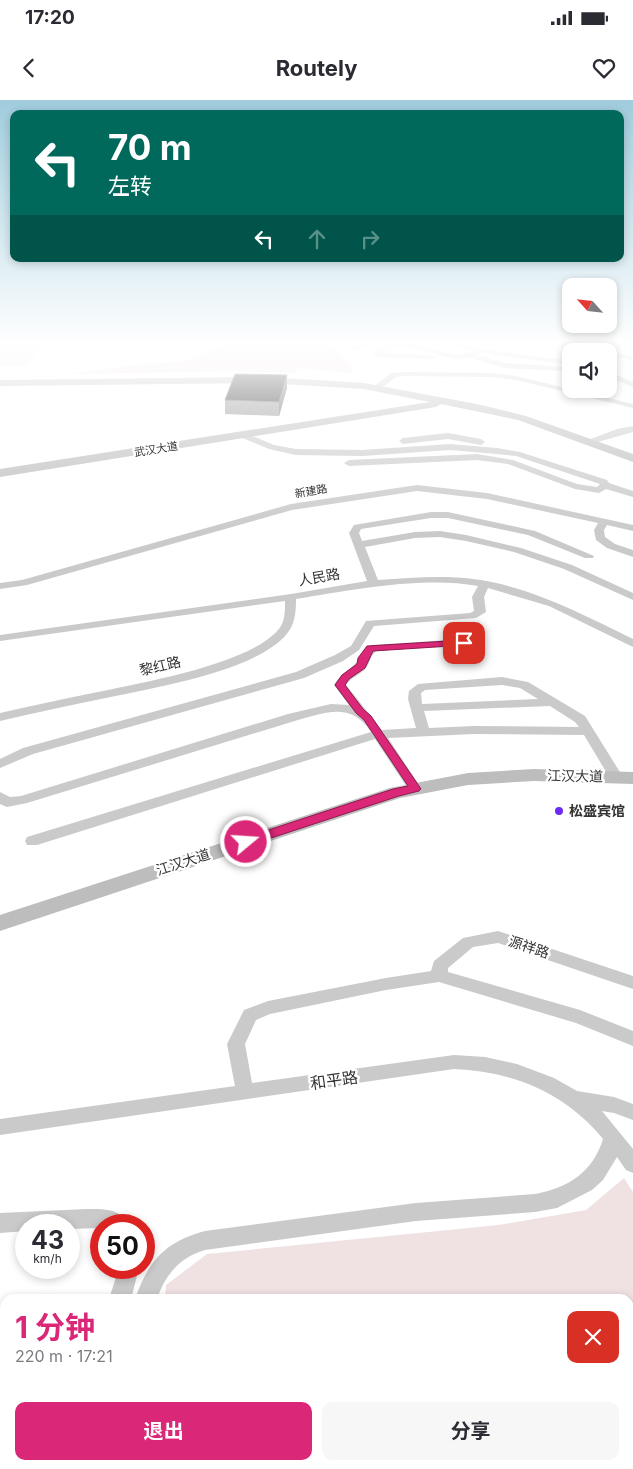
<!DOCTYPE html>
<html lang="zh">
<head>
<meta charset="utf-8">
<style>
  :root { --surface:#fff; --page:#f7f7f7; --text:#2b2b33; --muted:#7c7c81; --accent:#db2777 }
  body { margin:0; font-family:Inter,"Noto Sans SC",sans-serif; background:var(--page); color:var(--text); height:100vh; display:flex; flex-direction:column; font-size:19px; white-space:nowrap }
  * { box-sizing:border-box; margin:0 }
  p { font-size:16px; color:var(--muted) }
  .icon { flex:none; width:28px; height:28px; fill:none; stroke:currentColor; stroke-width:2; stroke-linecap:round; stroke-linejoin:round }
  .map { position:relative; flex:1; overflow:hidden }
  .panel { position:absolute; left:0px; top:1194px; width:634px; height:176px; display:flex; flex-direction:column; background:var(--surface); border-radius:15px 15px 0 0; box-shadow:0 2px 8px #0003 }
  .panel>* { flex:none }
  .hud { position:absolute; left:10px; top:10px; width:614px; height:152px; border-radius:10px; box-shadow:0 2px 8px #0003; background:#00695c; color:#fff; overflow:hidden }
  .needle { width:32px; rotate:297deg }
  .fabs { position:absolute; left:562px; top:178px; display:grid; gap:10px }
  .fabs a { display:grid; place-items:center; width:55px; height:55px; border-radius:10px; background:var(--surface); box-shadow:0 2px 8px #0003; font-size:25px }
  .speed { position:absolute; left:15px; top:1114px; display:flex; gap:10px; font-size:25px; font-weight:700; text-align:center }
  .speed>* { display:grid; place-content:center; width:65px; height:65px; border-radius:50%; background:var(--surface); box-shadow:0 2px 8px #0003; line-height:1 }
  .speed small { font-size:12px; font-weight:400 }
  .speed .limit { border:8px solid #d22; background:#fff; color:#111 }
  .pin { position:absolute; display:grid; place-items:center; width:42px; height:42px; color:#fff; margin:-21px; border-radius:10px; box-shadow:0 2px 8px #0006 }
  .me { position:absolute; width:55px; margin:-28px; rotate:72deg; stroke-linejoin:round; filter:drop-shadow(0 0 4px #0008) }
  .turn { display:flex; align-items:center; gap:18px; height:105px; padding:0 15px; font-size:22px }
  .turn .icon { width:65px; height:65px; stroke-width:2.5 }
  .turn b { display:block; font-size:35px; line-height:42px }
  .lanes { display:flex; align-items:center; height:48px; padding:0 15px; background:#0003; justify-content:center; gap:25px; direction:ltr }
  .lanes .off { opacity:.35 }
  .round { display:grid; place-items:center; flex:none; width:52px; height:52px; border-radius:10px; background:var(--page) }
  .summary { display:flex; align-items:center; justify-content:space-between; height:85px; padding:0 15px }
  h1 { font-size:30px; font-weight:700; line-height:38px; color:var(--accent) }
  .cta { display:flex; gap:10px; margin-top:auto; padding:10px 15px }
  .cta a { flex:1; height:58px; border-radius:10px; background:var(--accent); color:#fff; font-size:20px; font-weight:700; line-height:58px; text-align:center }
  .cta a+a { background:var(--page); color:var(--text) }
  .status { display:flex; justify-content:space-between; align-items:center; height:35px; padding:0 25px; background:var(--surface); direction:ltr }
  .status svg { height:14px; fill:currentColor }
  header { display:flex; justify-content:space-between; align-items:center; height:65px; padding:0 15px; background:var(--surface); font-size:22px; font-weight:700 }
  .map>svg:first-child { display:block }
</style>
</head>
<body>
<div class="status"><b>17:20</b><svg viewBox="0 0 49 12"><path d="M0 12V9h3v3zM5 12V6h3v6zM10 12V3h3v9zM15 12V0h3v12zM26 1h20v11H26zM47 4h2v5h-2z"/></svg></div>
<header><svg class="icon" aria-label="back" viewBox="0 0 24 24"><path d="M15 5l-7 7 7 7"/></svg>Routely<svg class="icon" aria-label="heart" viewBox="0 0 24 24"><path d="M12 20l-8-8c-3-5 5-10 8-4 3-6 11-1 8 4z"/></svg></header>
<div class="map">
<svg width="633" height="1369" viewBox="0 0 633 1369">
  <rect width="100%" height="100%" fill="#fff"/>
  <g fill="#f0e1e3">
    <path d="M 0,241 L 35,241 L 40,245 L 28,265 L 0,265 Z"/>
    <path d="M 259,243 L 332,245 L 354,270 L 349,273 L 298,268 L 295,273 L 235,271 L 68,274 L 143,264 L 177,262 L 194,258 L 223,245 Z"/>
    <path d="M 624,1078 L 633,1092 L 633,1369 L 153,1369 L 153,1365 L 629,1365 L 629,1199 L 165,1199 L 166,1185 L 207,1154 L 499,1125 L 586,1110 Z"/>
  </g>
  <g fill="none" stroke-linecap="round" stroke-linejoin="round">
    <g fill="#cacaca" fill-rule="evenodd">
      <path d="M 277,241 L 344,241 L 340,243 L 281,243 Z"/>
      <path d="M 374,241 L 387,241 L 352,250 L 348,248 Z"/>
      <path d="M 440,241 L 452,241 L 481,249 L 571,261 L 571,265 L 481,253 L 477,255 L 505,263 L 567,267 L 571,269 L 567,271 L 505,268 L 470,258 L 455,259 L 409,247 L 397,247 L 389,248 L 382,253 L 432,255 L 436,257 L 432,259 L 378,257 L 373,253 C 403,224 441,265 473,251 Z"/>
      <path d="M 518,241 C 558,240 595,246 633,257 L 633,261 L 609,254 L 609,251 L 522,243 Z"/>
      <path d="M 405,272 L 492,273 L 516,276 L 633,304 L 633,308 L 516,280 L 492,277 L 405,276 L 396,277 L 379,290 L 372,288 L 391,273 Z"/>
      <path d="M 609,272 L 633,282 L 633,287 L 609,277 Z"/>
      <path d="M 633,326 L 633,332 L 587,345 L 583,342 L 617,329 Z"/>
      <path d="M 243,332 L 274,345 L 296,349 L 362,350 L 450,344 L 497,348 L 520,352 L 607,380 L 609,383 L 633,391 L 633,397 L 606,389 L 599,393 L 575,389 L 508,364 L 477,360 L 349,366 L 344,363 L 349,360 L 477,354 L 513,360 L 577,384 L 597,387 L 600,384 L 516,356 L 497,354 L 450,350 L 362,356 L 296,355 L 269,349 L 240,337 L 240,333 Z"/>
      <path d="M 448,333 L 481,339 L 485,342 L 481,345 L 448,339 L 403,344 L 399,341 L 403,338 Z"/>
      <path d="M 417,385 L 487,393 L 633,425 L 633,431 L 607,425 L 604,430 L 605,437 L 615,444 L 633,450 L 633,457 L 607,448 L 596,440 L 594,430 L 598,423 L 487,399 L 417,391 L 292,410 L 27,485 L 0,489 L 0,483 L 22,480 L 291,404 Z"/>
      <path d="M 431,412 L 448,412 L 535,431 L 594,456 L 593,458 L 585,458 L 528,435 L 448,418 L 431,418 L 361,429 L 359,433 L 362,441 L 415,432 L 440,431 L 466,435 L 521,448 L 572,465 L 633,493 L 633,500 L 564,469 L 514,452 L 466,441 L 440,437 L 415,438 L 365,447 L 378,480 C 409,478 442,475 473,479 C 530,486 582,514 633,539 L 633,547 L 549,506 L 488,488 L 484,497 L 486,512 L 476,518 L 374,526 L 359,550 L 343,561 L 304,578 L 33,654 L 0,668 L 0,659 L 23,648 L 296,572 L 335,555 L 351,546 L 366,521 L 470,513 L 474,511 L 472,497 L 478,486 C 423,476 351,490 296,499 C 296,512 295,525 286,535 C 252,573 150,588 101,599 C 67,606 33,613 0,621 L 0,613 C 31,606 62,599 93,593 C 139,583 248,565 278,530 C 285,523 285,511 285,501 L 0,541 L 0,535 L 291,494 L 367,481 L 349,433 L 354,425 Z"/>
      <path d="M 464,539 L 470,543 L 468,545 L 378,550 C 370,555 371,561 366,568 C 360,575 351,577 346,585 L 382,630 L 416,628 L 408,599 L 409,591 L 418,584 L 502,577 L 528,582 L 585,616 L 623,677 L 621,680 L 611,680 L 584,635 L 474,634 L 388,638 L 422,689 L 420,692 L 410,692 L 375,639 L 37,745 L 27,745 L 25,741 L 27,737 L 371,632 C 351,602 327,612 298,620 L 27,703 L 7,707 L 0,704 L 0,692 L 10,697 L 21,696 L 288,614 L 331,604 L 349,605 L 334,585 C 340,575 345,573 354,565 C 361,559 361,549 372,545 ZM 502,585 L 520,588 L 538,599 L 422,604 L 421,593 L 425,590 ZM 550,606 L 575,622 L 579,627 L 474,626 L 429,628 L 424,611 Z"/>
      <path d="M 498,831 L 633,876 L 633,889 L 498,843 L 473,847 L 448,868 L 448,872 L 580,910 L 633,931 L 633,946 L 576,923 L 439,882 L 386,890 L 270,914 L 256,920 L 245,944 L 252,983 L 454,955 L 485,957 L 517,964 L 554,978 L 577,991 L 614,997 L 633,1004 L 633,1020 L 614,1013 L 602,1011 L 633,1049 L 633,1073 L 626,1070 L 617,1057 L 603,1080 L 592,1090 L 557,1108 L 535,1112 L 416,1121 L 205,1150 C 180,1157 165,1175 157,1199 L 135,1199 C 149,1160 165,1142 205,1131 L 416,1103 L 535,1094 C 568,1088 593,1072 603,1039 C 566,993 512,971 454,969 L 0,1035 L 0,1019 L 235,986 L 227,944 L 244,910 L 268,901 L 386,878 L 431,871 L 434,861 L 463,838 Z"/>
      <path d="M 87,1109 C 103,1109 121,1108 128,1125 L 101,1125 L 101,1128 L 69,1129 L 69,1125 L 26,1125 L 26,1131 L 0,1133 L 0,1113 Z"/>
      <path d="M 119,1168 L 139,1168 L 131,1199 L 109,1199 Z"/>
      <rect x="95" y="1365" width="24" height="4"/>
      <path d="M 126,1365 L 150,1365 L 149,1369 L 125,1369 Z"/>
    </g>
    <g fill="#bdbdbd" fill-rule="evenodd">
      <path d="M 617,241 L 633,241 L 633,246 L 619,243 Z"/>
      <path d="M 267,277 L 364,283 L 477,304 L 526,316 L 633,354 L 633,362 L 518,320 L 441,304 L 436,307 L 0,377 L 0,369 L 430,302 L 364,289 L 267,283 L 0,286 L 0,280 Z"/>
      <path d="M 534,669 L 633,672 L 633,684 L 534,681 L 468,685 L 400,698 L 0,831 L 0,815 L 390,688 L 468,673 Z"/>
    </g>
  </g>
  <path fill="#8c8c8c" d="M 287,288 L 279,316 L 225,314 L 225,300 Z"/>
  <path fill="#5f5f5f" d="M 287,275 L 287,288 L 279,316 L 279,302 Z"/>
  <path fill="#1a1a1a" stroke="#5f5f5f" d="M 235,274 L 287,275 L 279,302 L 225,300 Z"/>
  <linearGradient id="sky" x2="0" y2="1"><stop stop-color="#a0ccdd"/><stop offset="0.56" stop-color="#fff"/><stop offset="1" stop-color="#fff" stop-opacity="0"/></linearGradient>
  <rect width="633" height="433" fill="url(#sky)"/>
  <path fill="#db2777" stroke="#8e194d" d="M 464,540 L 467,541 L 467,545 L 373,551 L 365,568 L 349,579 L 345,585 L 363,609 L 371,616 L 421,689 L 419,691 L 399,696 L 250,745 L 241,745 L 240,742 L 241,739 L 393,689 L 408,686 L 364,620 L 356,613 L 335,585 L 342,575 L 357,564 L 358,558 L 367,546 Z"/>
  <circle fill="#6d2af4" stroke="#fff" stroke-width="2" cx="559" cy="711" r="5"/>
  <g text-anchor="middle" stroke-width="5" stroke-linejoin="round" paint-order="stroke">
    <g font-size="11" fill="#333" stroke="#fff">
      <text transform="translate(156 349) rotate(-9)" y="4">武汉大道</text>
      <text transform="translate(311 391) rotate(-10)" y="4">新建路</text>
    </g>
    <g font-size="14" fill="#333" stroke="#fff">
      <text transform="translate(319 477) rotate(-10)" y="5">人民路</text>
      <text transform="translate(160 566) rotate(-13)" y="5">黎红路</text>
      <text transform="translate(575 676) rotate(1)" y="5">江汉大道</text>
      <text transform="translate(183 762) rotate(-18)" y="5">江汉大道</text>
      <text transform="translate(529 847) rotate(18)" y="5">源祥路</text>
    </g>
    <g font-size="14" font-weight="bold" fill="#333" stroke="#fff" text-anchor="start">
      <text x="569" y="716">松盛宾馆</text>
    </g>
    <g font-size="16" fill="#333" stroke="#fff">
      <text transform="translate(334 980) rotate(-8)" y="6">和平路</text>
    </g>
  </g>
</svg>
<div class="fabs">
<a><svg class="needle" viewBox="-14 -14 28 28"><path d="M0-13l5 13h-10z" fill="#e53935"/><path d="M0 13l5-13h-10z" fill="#7c7c81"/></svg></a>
<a><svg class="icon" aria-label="sound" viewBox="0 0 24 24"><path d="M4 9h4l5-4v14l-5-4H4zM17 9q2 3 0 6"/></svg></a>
</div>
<div class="speed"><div>43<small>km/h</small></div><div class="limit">50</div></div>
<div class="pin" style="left:464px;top:543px;background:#d93025"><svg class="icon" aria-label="arrive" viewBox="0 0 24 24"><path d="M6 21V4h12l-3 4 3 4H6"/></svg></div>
<svg class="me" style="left:246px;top:742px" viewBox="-20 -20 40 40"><circle r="17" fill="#db2777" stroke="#fff" stroke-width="3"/><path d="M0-11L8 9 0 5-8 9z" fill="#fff"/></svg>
<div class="hud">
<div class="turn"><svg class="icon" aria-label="left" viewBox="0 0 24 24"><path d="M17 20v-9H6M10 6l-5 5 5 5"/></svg><div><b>70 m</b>左转</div></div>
<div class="lanes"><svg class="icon" aria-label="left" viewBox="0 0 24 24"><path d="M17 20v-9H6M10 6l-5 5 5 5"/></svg><svg class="icon off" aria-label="ahead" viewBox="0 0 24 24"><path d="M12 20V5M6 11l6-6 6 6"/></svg><svg class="icon off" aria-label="right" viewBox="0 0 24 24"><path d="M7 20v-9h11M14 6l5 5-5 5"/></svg></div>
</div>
<section class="panel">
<div class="summary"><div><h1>1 分钟</h1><p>220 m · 17:21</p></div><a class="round" style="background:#d93025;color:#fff"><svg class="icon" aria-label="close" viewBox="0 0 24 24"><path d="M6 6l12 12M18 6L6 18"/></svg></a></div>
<div class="cta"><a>退出</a><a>分享</a></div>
</section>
</div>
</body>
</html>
